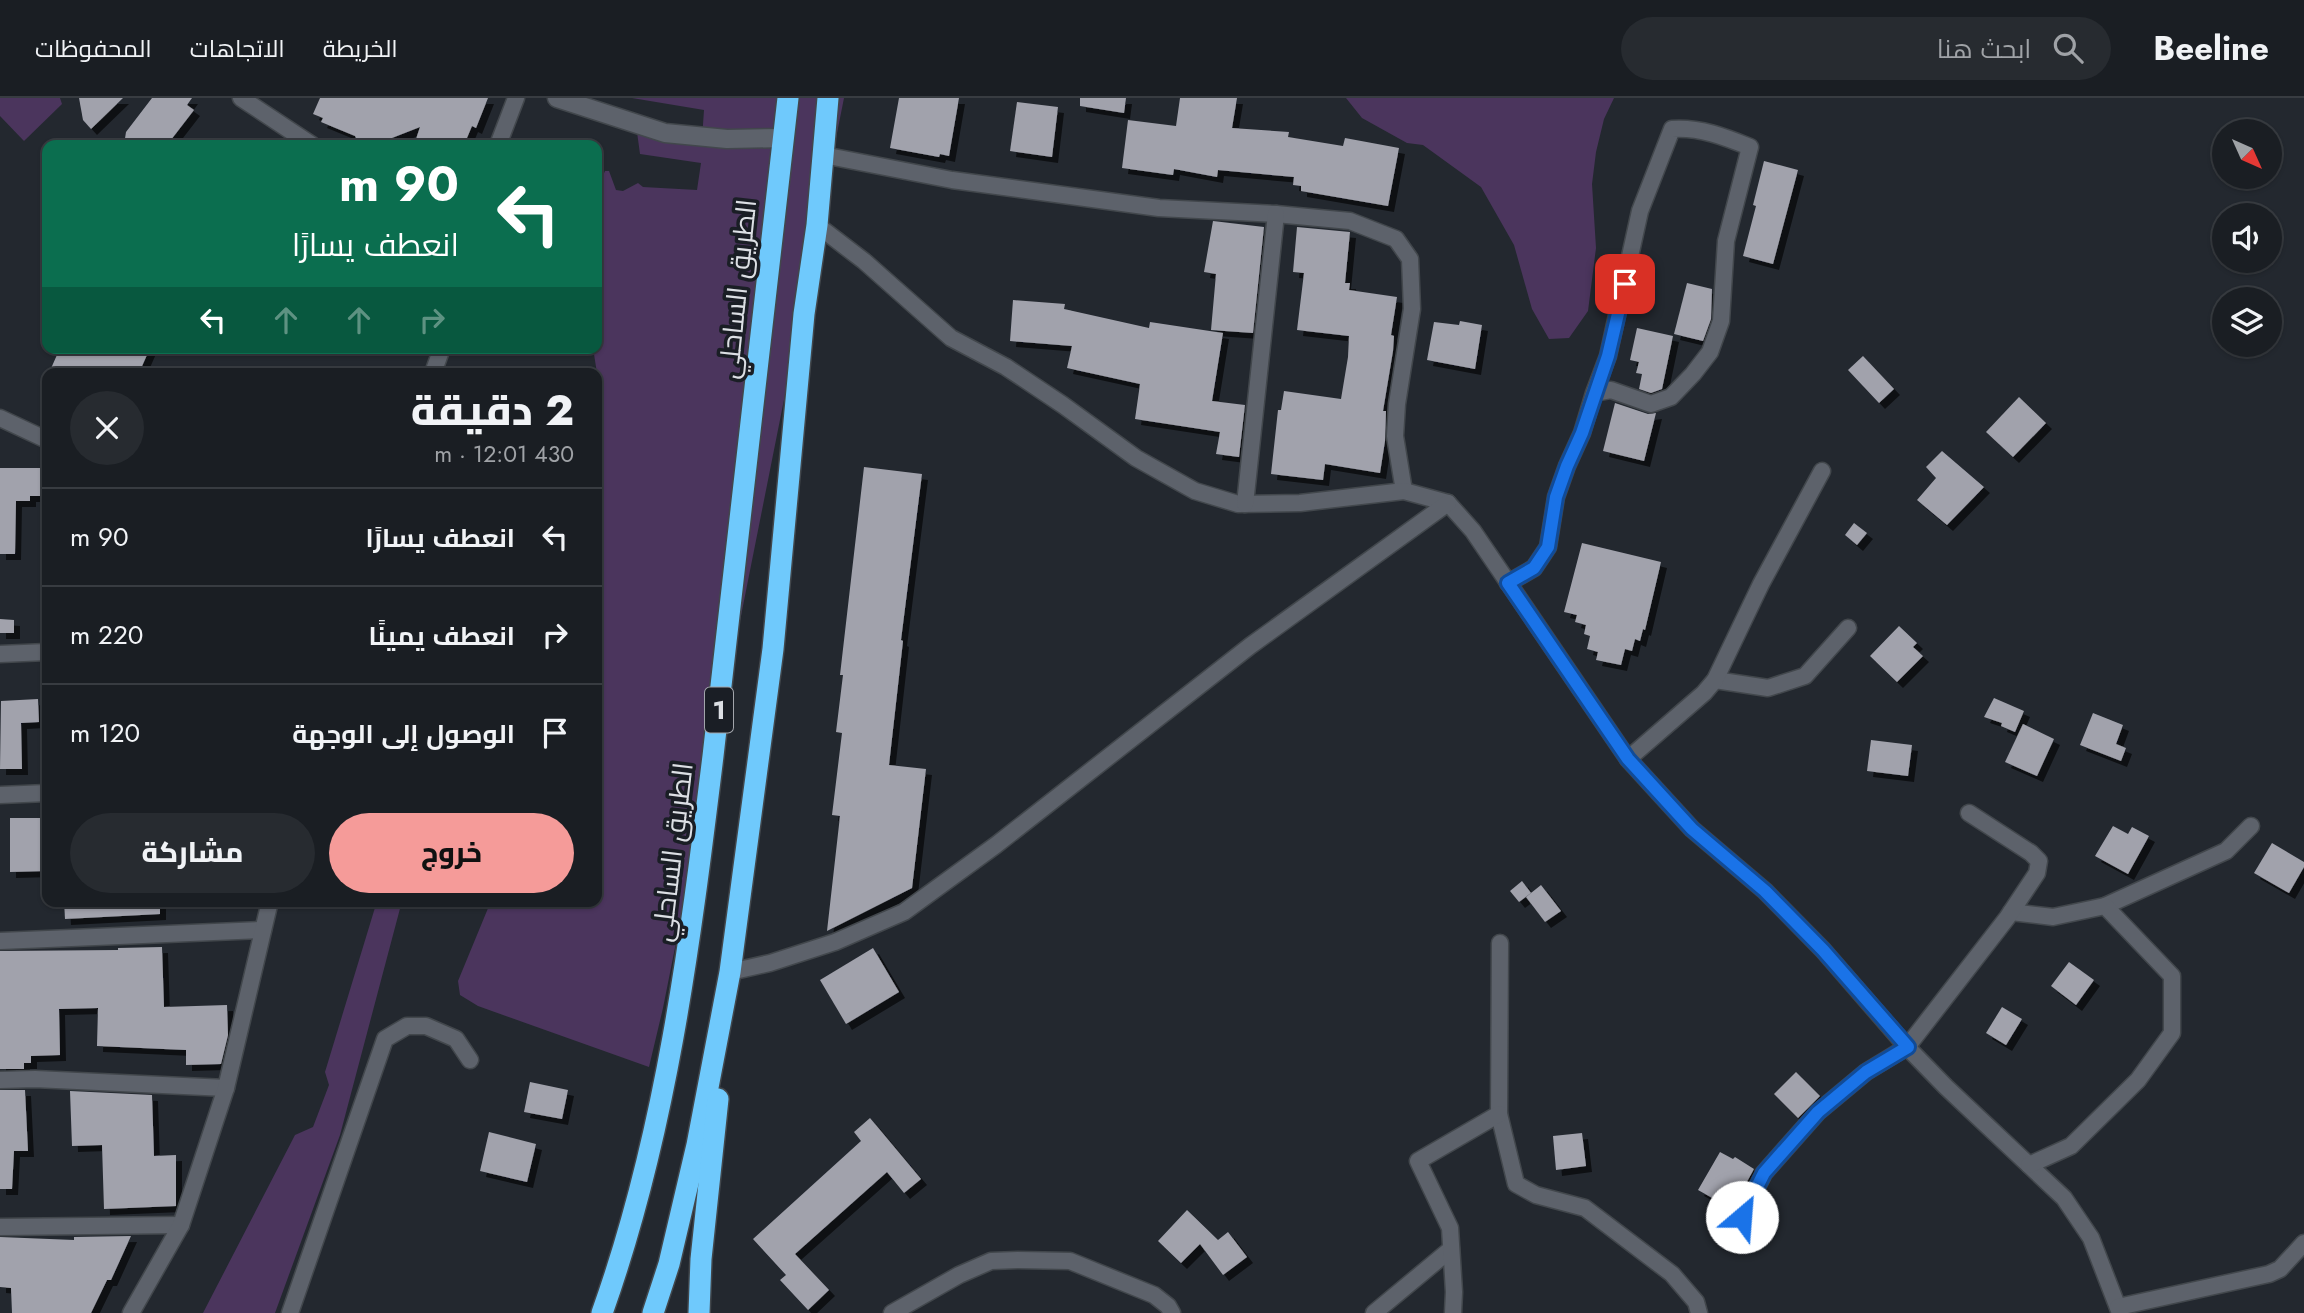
<!DOCTYPE html>
<html lang="ar">
<head>
<meta charset="utf-8">
<style>
  :root { --surface:#1a1e23; --page:#272b30; --text:#f1f3f6; --muted:#9fa2a6; --line:#383c41; --accent:#f59b99 }
  body { margin:0; font-family:Jost,Cairo,sans-serif; background:var(--page); color:var(--text); direction:rtl; height:100vh; display:flex; flex-direction:column; font-size:26px; white-space:nowrap }
  * { box-sizing:border-box; margin:0 }
  p { font-size:23px; color:var(--muted) }
  .icon { flex:none; width:38px; height:38px; fill:none; stroke:currentColor; stroke-width:2; stroke-linecap:round; stroke-linejoin:round }
  .map { position:relative; flex:1; overflow:hidden; direction:ltr }
  .details { position:absolute; left:42px; top:270px; width:560px; height:539px; display:flex; flex-direction:column; background:var(--surface); border-radius:14px; box-shadow:0 2px 5px #0004,0 0 0 2px var(--line); direction:rtl }
  .details>* { flex:none }
  .top-card { position:absolute; left:42px; top:42px; width:560px; height:214px; border-radius:14px; box-shadow:0 2px 5px #0004,0 0 0 2px var(--line); direction:rtl; background:#0b6e4f; color:#fff; overflow:hidden }
  .needle { width:46px; rotate:135deg }
  .buttons { position:absolute; left:2212px; top:21px; display:grid; gap:14px }
  .buttons a { display:grid; place-items:center; width:70px; height:70px; border-radius:50%; background:var(--surface); box-shadow:0 2px 5px #0004,0 0 0 2px var(--line); font-size:35px }
  .pin { position:absolute; display:grid; place-items:center; width:60px; height:60px; color:#fff; margin:-30px; border-radius:14px; box-shadow:0 4px 10px #0006 }
  .me { position:absolute; width:77px; margin:-38px; rotate:27deg; stroke-linejoin:round; filter:drop-shadow(0 0 5px #0008) }
  .turn { display:flex; align-items:center; gap:24px; height:147px; padding:0 28px; font-size:32px }
  .turn .icon { width:91px; height:91px; stroke-width:2.5 }
  .turn b { display:block; font-size:49px; line-height:60px }
  .lanes { display:flex; align-items:center; height:66px; padding:0 28px; background:#0003; justify-content:center; gap:35px; direction:ltr }
  .lanes .off { opacity:.35 }
  .round { display:grid; place-items:center; flex:none; width:74px; height:74px; border-radius:37px; background:var(--page) }
  .summary { display:flex; align-items:center; justify-content:space-between; height:119px; padding:0 28px }
  h1 { font-size:42px; font-weight:800; line-height:52px }
  .primary-button { display:flex; gap:14px; margin-top:auto; padding:14px 28px }
  .primary-button a { flex:1; height:80px; border-radius:42px; background:var(--accent); color:#111; font-size:28px; font-weight:800; line-height:80px; text-align:center }
  .primary-button a+a { background:var(--page); color:var(--text) }
  ul { padding:0; list-style:none }
  li { display:flex; align-items:center; gap:21px; height:98px; padding:0 28px; border-top:2px solid var(--line) }
  li div { flex:1 }
  li b { display:block; font-size:26px }
  li em { font-style:normal }
  header { display:flex; align-items:center; gap:42px; box-sizing:border-box; height:98px; padding:0 35px; background:var(--surface); border-bottom:2px solid var(--line) }
  header strong { font-size:33px }
  nav { display:flex; gap:38px; margin-inline-start:auto; font-size:24px }
  .search { width:490px; height:63px; background:var(--page); display:flex; align-items:center; gap:18px; box-sizing:border-box; padding:0 24px; border-radius:38px; color:var(--muted); font-size:26px }
  .map>svg:first-child { display:block }
</style>
</head>
<body>
<header>
<strong>Beeline</strong>
<div class="search"><svg class="icon" aria-label="search" viewBox="0 0 24 24"><circle cx="10" cy="10" r="6"/><path d="M15 15l6 6"/></svg>ابحث هنا</div>
<nav><a>الخريطة</a><a>الاتجاهات</a><a>المحفوظات</a></nav>
</header>
<div class="map">
<svg width="2304" height="1215" viewBox="0 0 2304 1215">
  <defs>
    <filter id="shadow"><feDropShadow dx="6" dy="6" stdDeviation="0" flood-color="#0009"/></filter>
  </defs>
  <rect width="100%" height="100%" fill="#23282f"/>
  <g fill="#4b355d">
    <path d="M 0,0 L 60,0 L 62,6 L 24,43 L 0,18 Z"/>
    <path d="M 632,0 L 844,0 L 663,910 L 649,969 L 478,908 L 460,897 L 458,883 L 491,803 L 597,803 L 597,275 L 593,250 L 597,250 L 597,91 L 605,73 L 609,73 L 616,92 L 623,93 L 638,85 L 643,89 L 697,92 L 701,65 L 640,56 L 637,34 L 702,41 L 704,12 Z"/>
    <path d="M 1346,0 L 1614,0 L 1604,21 L 1596,54 L 1592,86 L 1596,150 L 1588,213 L 1569,240 L 1549,241 L 1532,211 L 1514,147 L 1481,89 L 1423,47 L 1407,45 L 1362,20 Z"/>
    <path d="M 377,803 L 402,803 L 340,1037 L 275,1215 L 203,1215 L 295,1037 L 313,1029 L 329,987 L 325,974 Z"/>
  </g>
  <g fill="#a1a2ac" filter="url(#shadow)">
    <path d="M 79,0 L 123,0 L 91,31 L 83,22 Z"/>
    <path d="M 152,0 L 192,0 L 187,7 L 194,12 L 167,47 L 124,47 L 126,34 Z"/>
    <path d="M 320,0 L 488,0 L 476,30 L 472,28 L 464,47 L 414,47 L 420,29 L 374,47 L 362,47 L 358,44 L 355,38 L 321,24 L 323,20 L 313,16 Z"/>
    <path d="M 899,0 L 959,0 L 949,58 L 940,56 L 939,59 L 890,50 Z"/>
    <path d="M 1080,0 L 1126,0 L 1124,15 L 1080,8 Z"/>
    <path d="M 1180,0 L 1237,0 L 1232,30 L 1289,34 L 1288,39 L 1343,48 L 1345,40 L 1399,50 L 1388,108 L 1301,93 L 1301,88 L 1293,87 L 1294,79 L 1218,72 L 1217,79 L 1174,71 L 1173,77 L 1122,70 L 1128,22 L 1176,28 Z"/>
    <path d="M 1017,4 L 1058,9 L 1052,59 L 1010,53 Z"/>
    <path d="M 1764,63 L 1798,72 L 1773,166 L 1743,158 L 1756,108 L 1753,107 Z"/>
    <path d="M 1213,123 L 1264,129 L 1253,235 L 1211,232 L 1216,176 L 1204,174 Z"/>
    <path d="M 1297,129 L 1350,134 L 1345,185 L 1350,185 L 1349,192 L 1397,199 L 1391,237 L 1394,238 L 1393,253 L 1383,313 L 1386,313 L 1385,343 L 1380,375 L 1325,366 L 1323,382 L 1271,376 L 1278,312 L 1281,312 L 1284,293 L 1341,301 L 1348,259 L 1349,238 L 1297,232 L 1304,175 L 1293,174 Z"/>
    <path d="M 1687,185 L 1712,191 L 1711,221 L 1703,243 L 1674,236 Z"/>
    <path d="M 1013,202 L 1065,206 L 1064,211 L 1149,230 L 1150,224 L 1223,235 L 1212,303 L 1245,307 L 1239,359 L 1216,356 L 1220,334 L 1135,321 L 1140,286 L 1067,270 L 1072,248 L 1010,243 Z"/>
    <path d="M 1460,223 L 1482,227 L 1475,271 L 1427,262 L 1434,224 L 1459,227 Z"/>
    <path d="M 1637,230 L 1673,238 L 1662,291 L 1651,295 L 1639,291 L 1642,276 L 1636,275 L 1639,264 L 1630,262 Z"/>
    <path d="M 60,250 L 93,250 L 109,257 L 112,250 L 150,250 L 139,275 L 49,275 Z"/>
    <path d="M 1863,258 L 1894,291 L 1879,305 L 1848,272 Z"/>
    <path d="M 2019,299 L 2046,325 L 2013,359 L 1986,334 Z"/>
    <path d="M 1615,305 L 1648,316 L 1656,315 L 1644,363 L 1603,353 Z"/>
    <path d="M 1942,353 L 1984,389 L 1947,427 L 1917,402 L 1936,380 L 1926,369 Z"/>
    <path d="M 864,369 L 922,376 L 901,542 L 903,543 L 889,667 L 926,671 L 912,790 L 827,833 L 840,718 L 832,717 L 842,635 L 836,634 L 843,577 L 840,577 Z"/>
    <path d="M 0,370 L 47,370 L 47,398 L 30,398 L 30,403 L 16,403 L 15,456 L 0,456 Z"/>
    <path d="M 1854,425 L 1867,435 L 1857,447 L 1845,437 Z"/>
    <path d="M 1582,445 L 1661,464 L 1645,532 L 1643,531 L 1640,543 L 1635,541 L 1632,553 L 1625,551 L 1621,567 L 1596,562 L 1598,554 L 1587,551 L 1590,538 L 1584,536 L 1586,527 L 1575,524 L 1577,517 L 1564,514 Z"/>
    <path d="M 0,521 L 14,522 L 14,535 L 0,535 Z"/>
    <path d="M 1899,528 L 1917,545 L 1913,549 L 1923,558 L 1897,584 L 1870,558 Z"/>
    <path d="M 1994,600 L 2024,613 L 2015,634 L 2001,628 L 2002,625 L 1984,619 Z"/>
    <path d="M 38,601 L 39,624 L 21,625 L 22,671 L 0,671 L 1,603 Z"/>
    <path d="M 2093,615 L 2123,627 L 2116,646 L 2126,650 L 2121,663 L 2080,647 Z"/>
    <path d="M 2023,626 L 2054,641 L 2037,678 L 2005,664 Z"/>
    <path d="M 1871,642 L 1912,647 L 1908,678 L 1867,673 Z"/>
    <path d="M 10,720 L 47,720 L 47,773 L 10,774 Z"/>
    <path d="M 2113,728 L 2128,736 L 2132,729 L 2149,738 L 2128,776 L 2095,758 Z"/>
    <path d="M 2272,745 L 2304,764 L 2304,769 L 2289,795 L 2254,775 Z"/>
    <path d="M 1522,783 L 1531,795 L 1519,804 L 1510,793 Z"/>
    <path d="M 1541,787 L 1561,813 L 1545,824 L 1526,799 Z"/>
    <path d="M 64,803 L 160,803 L 160,816 L 65,821 Z"/>
    <path d="M 162,849 L 164,909 L 227,907 L 228,937 L 221,966 L 186,967 L 186,952 L 97,948 L 98,910 L 59,911 L 60,957 L 31,958 L 31,965 L 24,965 L 24,971 L 0,971 L 0,853 L 118,852 L 118,850 Z"/>
    <path d="M 873,850 L 899,894 L 846,926 L 820,882 Z"/>
    <path d="M 2069,864 L 2094,882 L 2076,907 L 2051,888 Z"/>
    <path d="M 2002,909 L 2022,921 L 2006,947 L 1986,935 Z"/>
    <path d="M 1796,974 L 1820,998 L 1798,1020 L 1774,996 Z"/>
    <path d="M 530,984 L 568,992 L 562,1021 L 524,1014 Z"/>
    <path d="M 0,992 L 25,992 L 28,1053 L 14,1053 L 12,1091 L 0,1091 Z"/>
    <path d="M 70,993 L 152,997 L 154,1058 L 176,1057 L 176,1108 L 104,1111 L 102,1047 L 72,1048 Z"/>
    <path d="M 870,1020 L 921,1081 L 904,1095 L 887,1074 L 795,1156 L 829,1192 L 808,1212 L 780,1182 L 786,1177 L 753,1141 L 861,1043 L 854,1034 Z"/>
    <path d="M 489,1034 L 536,1046 L 527,1084 L 480,1073 Z"/>
    <path d="M 1582,1035 L 1586,1068 L 1556,1072 L 1553,1038 Z"/>
    <path d="M 1720,1054 L 1733,1061 L 1735,1059 L 1754,1071 L 1732,1111 L 1698,1092 Z"/>
    <path d="M 1187,1112 L 1218,1142 L 1228,1134 L 1247,1159 L 1223,1177 L 1200,1146 L 1181,1165 L 1158,1143 Z"/>
    <path d="M 131,1138 L 111,1182 L 107,1182 L 91,1215 L 12,1215 L 11,1190 L 0,1189 L 0,1139 L 74,1142 L 74,1139 Z"/>
  </g>
  <g fill="none" stroke-linecap="round" stroke-linejoin="round">
    <g stroke="#42474c" stroke-width="19">
      <g id="street">
        <path d="M 241,0 L 312,47"/>
        <path d="M 498,47 L 516,0"/>
        <path d="M 823,57 L 952,82 L 1159,110 L 1276,116 L 1350,123 L 1396,141 L 1410,161 L 1412,211 L 1397,306 L 1395,338 L 1404,393"/>
        <path d="M 817,127 L 864,163 L 951,240 L 1006,269 L 1063,307 L 1136,360 L 1195,393 L 1238,406 L 1300,405 L 1404,393 L 1448,405 L 1473,433 L 1628,661 L 1692,731 L 1765,793 L 1823,852 L 1907,949 L 1946,989 L 2064,1100 L 2091,1140 L 2120,1215"/>
        <path d="M 433,275 L 442,250"/>
        <path d="M 0,320 L 47,342"/>
        <path d="M 1245,406 L 1276,116"/>
        <path d="M 1508,485 L 1534,470 L 1548,449 L 1556,399 L 1567,368 L 1582,335 L 1594,295 L 1611,292 L 1651,306 L 1671,299 L 1693,276 L 1710,254 L 1721,223 L 1726,143 L 1750,49 C 1725,39 1700,29 1672,31 L 1640,113 L 1608,258 L 1594,295"/>
        <path d="M 0,556 L 47,554"/>
        <path d="M 1715,582 L 1768,590 L 1805,578 L 1848,530"/>
        <path d="M 1628,661 L 1704,595 L 1715,582 L 1761,486 L 1822,373"/>
        <path d="M 0,697 L 47,695"/>
        <path d="M 2105,808 L 2226,753 L 2251,728"/>
        <path d="M 2011,814 L 2053,819 L 2105,808 L 2172,878 L 2172,935 L 2138,982 L 2071,1048 L 2029,1067"/>
        <path d="M 0,843 L 263,832"/>
        <path d="M 1500,845 L 1499,1016 L 1516,1086 L 1536,1097 L 1585,1110 L 1672,1176 L 1696,1204 L 1699,1215"/>
        <path d="M 730,874 L 770,865 L 835,844 L 904,814 L 996,747 L 1250,548 L 1448,405"/>
        <path d="M 0,982 L 35,981 L 226,990"/>
        <path d="M 1742,1119 L 1764,1075 L 1818,1014 L 1866,974 L 1907,949 L 2007,820 L 2037,775 L 2039,763 L 2031,755 L 1969,715"/>
        <path d="M 0,1129 L 181,1127"/>
        <path d="M 2118,1209 L 2269,1176 L 2280,1171 L 2304,1145"/>
        <path d="M 131,1215 L 181,1127 L 226,990 L 270,803"/>
        <path d="M 290,1215 L 385,941 L 407,928 L 426,928 L 456,941 L 470,962"/>
        <path d="M 892,1215 L 959,1177 L 991,1163 L 1018,1162 L 1070,1163 L 1154,1197 L 1168,1208 L 1172,1215"/>
        <path d="M 1374,1215 L 1451,1151"/>
        <path d="M 1453,1215 L 1454,1194 L 1450,1130 L 1418,1063 L 1499,1016"/>
      </g>
    </g>
    <g stroke="#42474c" stroke-width="21">
      <path id="secondary" d="M 557,0 L 665,35 L 727,41 L 783,40"/>
    </g>
    <g stroke="#42474c" stroke-width="24">
      <g id="highway">
        <path d="M 602,1215 C 666,1036 690,846 713,658 C 740,439 761,219 788,0"/>
        <path d="M 653,1215 L 669,1166 L 697,1047 L 730,874 L 773,551 L 804,216 L 817,127 L 828,0"/>
        <path d="M 699,1215 L 701,1161 L 718,1001"/>
      </g>
    </g>
    <use href="#street" stroke="#5d626b" stroke-width="16"/>
    <use href="#secondary" stroke="#5d626b" stroke-width="18"/>
    <use href="#highway" stroke="#6fc9fc" stroke-width="21"/>
  </g>
  <g fill="none" stroke-linecap="round" stroke-linejoin="round">
    <g stroke="#114b97" stroke-width="18">
      <path id="route" d="M 1625,186 L 1608,258 L 1582,335 L 1567,368 L 1556,399 L 1548,449 L 1534,470 L 1508,485 L 1628,661 L 1692,731 L 1765,793 L 1823,852 L 1908,949 L 1866,974 L 1818,1014 L 1764,1075 L 1742,1119"/>
    </g>
    <use href="#route" stroke="#1a73e8" stroke-width="12"/>
  </g>
  <g text-anchor="middle" stroke-width="7" stroke-linejoin="round" paint-order="stroke">
    <rect fill="#1a1e25" stroke="#a2a5ab" stroke-width="2" x="705" y="589.5" width="28" height="45" rx="5"/>
    <g font-size="26" font-weight="bold" fill="#dcdfe4">
      <text x="719" y="621">1</text>
    </g>
    <g font-size="28" fill="#dcdfe4" stroke="#1a1e25">
      <text transform="translate(737 191) rotate(-84)" y="10">الطريق الساحلي</text>
      <text transform="translate(672 754) rotate(-83)" y="10">الطريق الساحلي</text>
    </g>
  </g>
</svg>
<div class="buttons">
<a><svg class="needle" viewBox="-14 -14 28 28"><path d="M0-13l5 13h-10z" fill="#e53935"/><path d="M0 13l5-13h-10z" fill="#9fa2a6"/></svg></a>
<a><svg class="icon" aria-label="sound" viewBox="0 0 24 24"><path d="M4 9h4l5-4v14l-5-4H4zM17 9q2 3 0 6"/></svg></a>
<a><svg class="icon" aria-label="layers" viewBox="0 0 24 24"><path d="M12 4l9 5-9 5-9-5zM3 14l9 5 9-5"/></svg></a>
</div>
<div class="pin" style="left:1625px;top:186px;background:#d93025"><svg class="icon" aria-label="arrive" viewBox="0 0 24 24"><path d="M6 21V4h12l-3 4 3 4H6"/></svg></div>
<svg class="me" style="left:1742px;top:1119px" viewBox="-20 -20 40 40"><circle r="19" fill="#fff"/><path d="M0-13L10 11 0 6-10 11z" fill="#1a73e8"/></svg>
<div class="top-card">
<div class="turn"><svg class="icon" aria-label="left" viewBox="0 0 24 24"><path d="M17 20v-9H6M10 6l-5 5 5 5"/></svg><div><b>90 m</b>انعطف يسارًا</div></div>
<div class="lanes"><svg class="icon" aria-label="left" viewBox="0 0 24 24"><path d="M17 20v-9H6M10 6l-5 5 5 5"/></svg><svg class="icon off" aria-label="ahead" viewBox="0 0 24 24"><path d="M12 20V5M6 11l6-6 6 6"/></svg><svg class="icon off" aria-label="ahead" viewBox="0 0 24 24"><path d="M12 20V5M6 11l6-6 6 6"/></svg><svg class="icon off" aria-label="right" viewBox="0 0 24 24"><path d="M7 20v-9h11M14 6l5 5-5 5"/></svg></div>
</div>
<section class="details">
<div class="summary"><div><h1>2 دقيقة</h1><p>430 m · 12:01</p></div><a class="round"><svg class="icon" aria-label="close" viewBox="0 0 24 24"><path d="M6 6l12 12M18 6L6 18"/></svg></a></div>
<ul>
<li><svg class="icon" aria-label="left" viewBox="0 0 24 24"><path d="M17 20v-9H6M10 6l-5 5 5 5"/></svg><div><b>انعطف يسارًا</b></div><em>90 m</em></li>
<li><svg class="icon" aria-label="right" viewBox="0 0 24 24"><path d="M7 20v-9h11M14 6l5 5-5 5"/></svg><div><b>انعطف يمينًا</b></div><em>220 m</em></li>
<li><svg class="icon" aria-label="arrive" viewBox="0 0 24 24"><path d="M6 21V4h12l-3 4 3 4H6"/></svg><div><b>الوصول إلى الوجهة</b></div><em>120 m</em></li>
</ul>
<div class="primary-button"><a>خروج</a><a>مشاركة</a></div>
</section>
</div>
</body>
</html>
